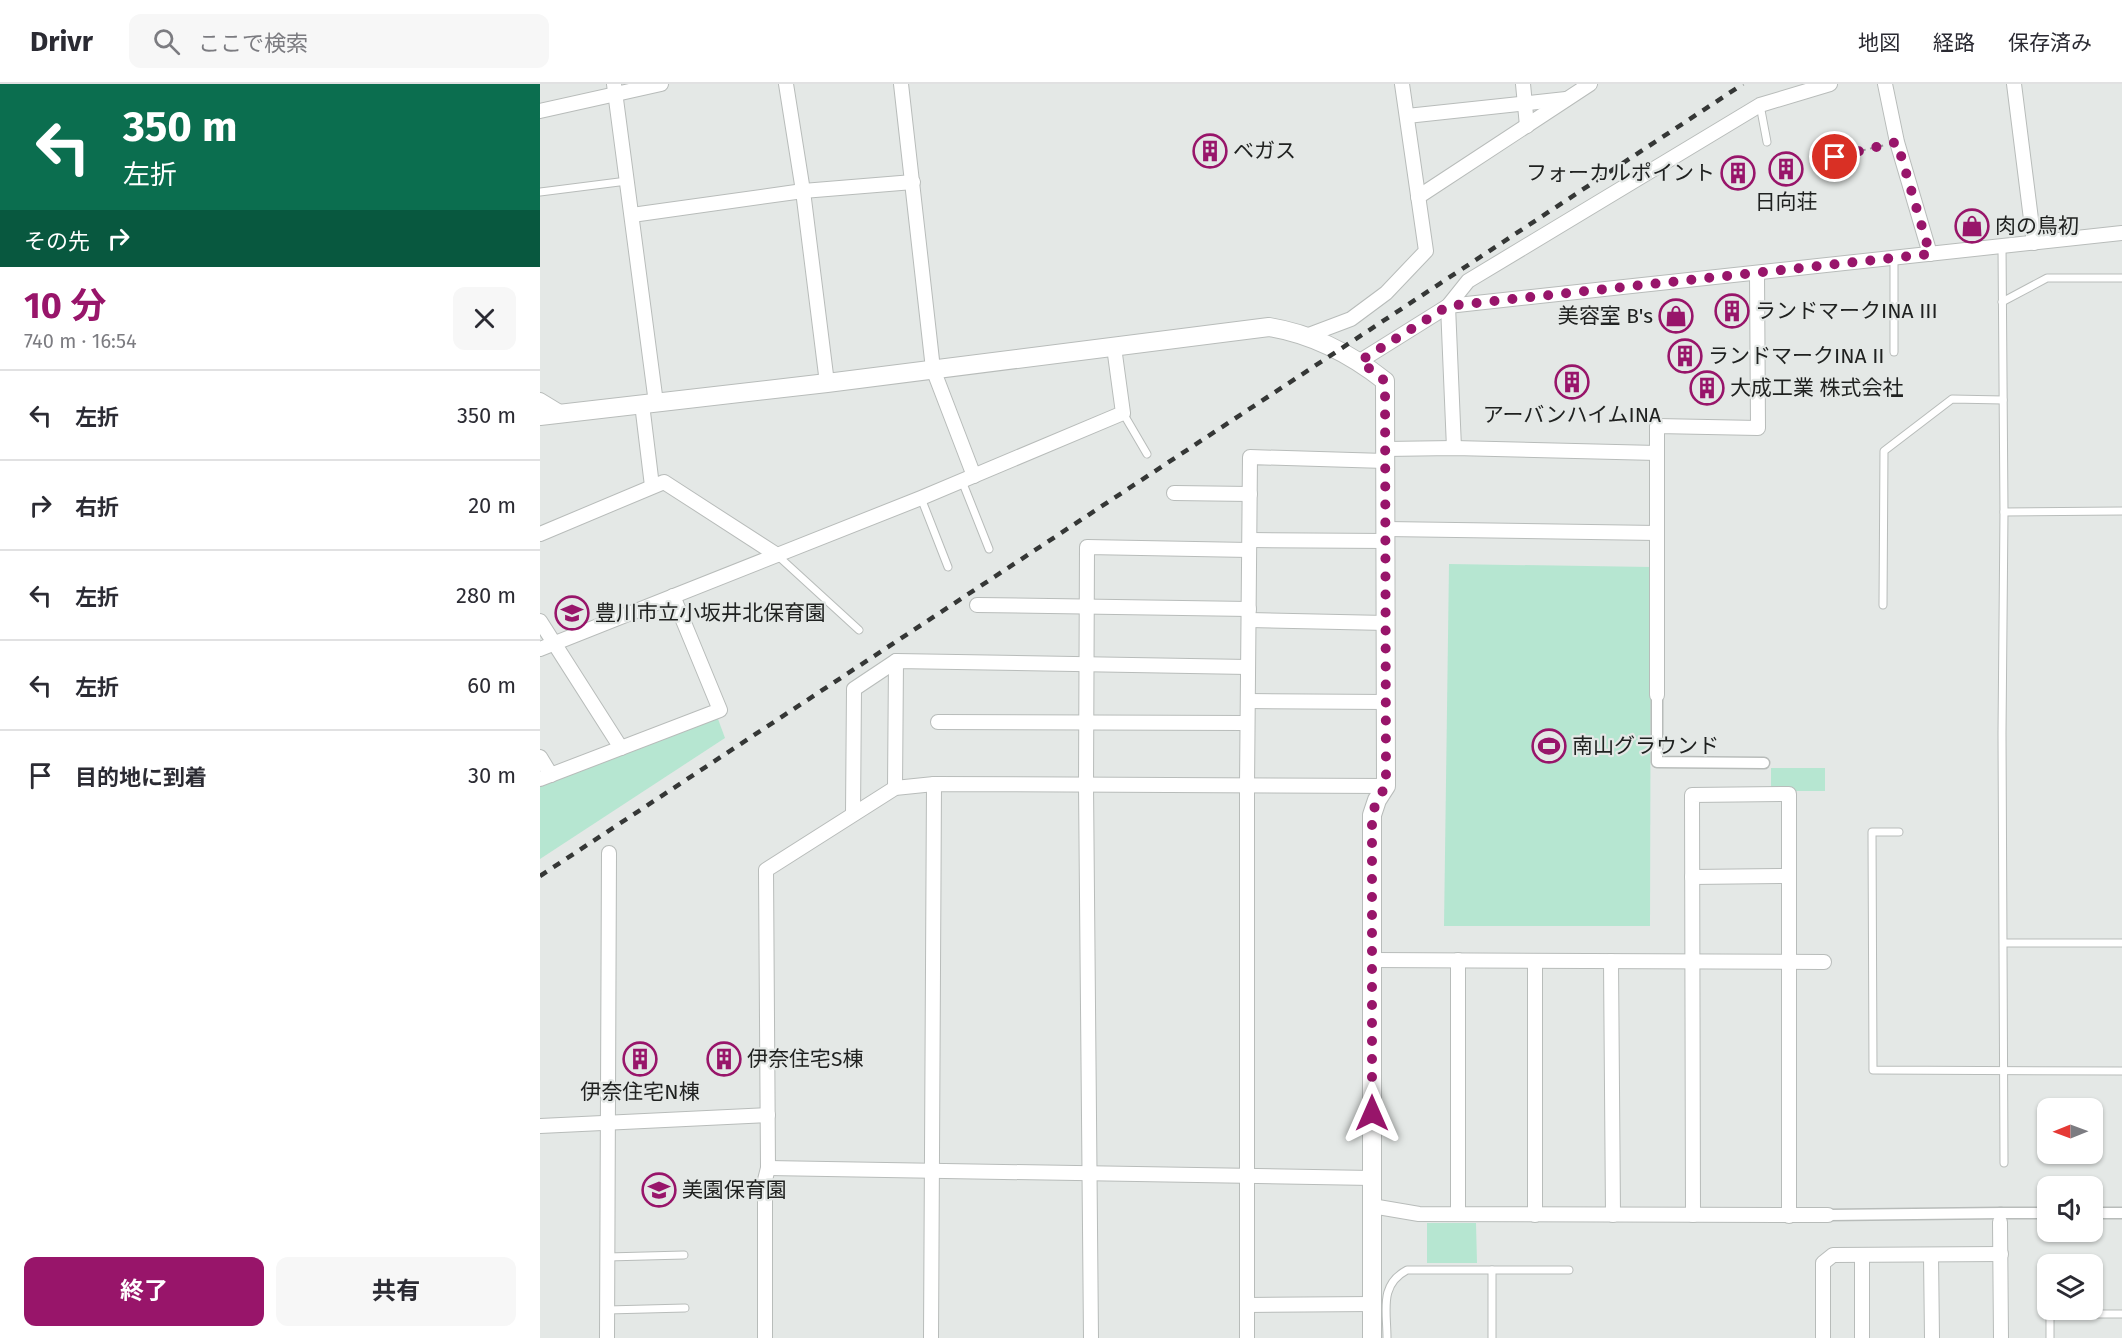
<!DOCTYPE html>
<html lang="ja">
<head>
<meta charset="utf-8">
<style>
  :root { --surface:#fff; --page:#f7f7f7; --text:#2b2b33; --muted:#7c7c81; --line:#e1e1e2; --accent:#98156a }
  body { margin:0; font-family:"Fira Sans","Noto Sans JP",sans-serif; background:var(--page); color:var(--text); height:100vh; display:flex; flex-direction:column; font-size:22px; white-space:nowrap }
  * { box-sizing:border-box; margin:0 }
  p { font-size:20px; color:var(--muted) }
  .icon { flex:none; width:33px; height:33px; fill:none; stroke:currentColor; stroke-width:2; stroke-linecap:round; stroke-linejoin:round }
  .map { position:relative; flex:1; overflow:hidden }
  .panel { display:flex; flex-direction:column; background:var(--surface); width:540px }
  .panel>* { flex:none }
  .top-card { background:#0b6e4f; color:#fff; overflow:hidden }
  .needle { width:39px; rotate:269deg }
  .fabs { position:absolute; left:1497px; top:1014px; display:grid; gap:12px }
  .fabs a { display:grid; place-items:center; width:66px; height:66px; border-radius:12px; background:var(--surface); box-shadow:0 2px 4px #0004; font-size:30px }
  .pin { position:absolute; display:grid; place-items:center; width:51px; height:51px; color:#fff; margin:-26px; border:3px solid #fff; border-radius:50%; box-shadow:0 2px 6px #0007 }
  .me { position:absolute; width:66px; margin:-33px; rotate:0deg; stroke-linejoin:round; filter:drop-shadow(0 0 4px #0008) }
  .turn { display:flex; align-items:center; gap:21px; height:126px; padding:0 24px; font-size:27px }
  .turn .icon { width:78px; height:78px; stroke-width:2.5 }
  .turn b { display:block; font-size:42px; line-height:51px }
  .then { display:flex; align-items:center; height:57px; padding:0 24px; background:#0003; gap:12px; font-size:22px }
  .round { display:grid; place-items:center; flex:none; width:63px; height:63px; border-radius:12px; background:var(--page) }
  .head { display:flex; align-items:center; justify-content:space-between; height:102px; padding:0 24px }
  h1 { font-size:36px; font-weight:700; line-height:45px; color:var(--accent) }
  .button { display:flex; gap:12px; margin-top:auto; padding:12px 24px }
  .button a { flex:1; height:69px; border-radius:12px; background:var(--accent); color:#fff; font-size:24px; font-weight:700; line-height:69px; text-align:center }
  .button a+a { background:var(--page); color:var(--text) }
  ul { padding:0; list-style:none }
  li { display:flex; align-items:center; gap:18px; height:90px; padding:0 24px; border-top:2px solid var(--line) }
  li div { flex:1 }
  li b { display:block; font-size:22px }
  li em { font-style:normal }
  header { display:flex; align-items:center; gap:36px; box-sizing:border-box; height:84px; padding:0 30px; background:var(--surface); border-bottom:2px solid var(--line) }
  header strong { font-size:28px }
  nav { display:flex; gap:33px; margin-inline-start:auto; font-size:21px }
  .search { width:420px; height:54px; background:var(--page); display:flex; align-items:center; gap:15px; box-sizing:border-box; padding:0 21px; border-radius:12px; color:var(--muted); font-size:22px }
  main { display:flex; flex:1; min-height:0 }
  .map>svg:first-child { display:block }
</style>
</head>
<body>
<header>
<strong>Drivr</strong>
<div class="search"><svg class="icon" aria-label="search" viewBox="0 0 24 24"><circle cx="10" cy="10" r="6"/><path d="M15 15l6 6"/></svg>ここで検索</div>
<nav><a>地図</a><a>経路</a><a>保存済み</a></nav>
</header>
<main>
<section class="panel">
<div class="top-card">
<div class="turn"><svg class="icon" aria-label="left" viewBox="0 0 24 24"><path d="M17 20v-9H6M10 6l-5 5 5 5"/></svg><div><b>350 m</b>左折</div></div>
<div class="then">その先<svg class="icon" aria-label="right" viewBox="0 0 24 24"><path d="M7 20v-9h11M14 6l5 5-5 5"/></svg></div>
</div>
<div class="head"><div><h1>10 分</h1><p>740 m · 16:54</p></div><a class="round"><svg class="icon" aria-label="close" viewBox="0 0 24 24"><path d="M6 6l12 12M18 6L6 18"/></svg></a></div>
<ul>
<li><svg class="icon" aria-label="left" viewBox="0 0 24 24"><path d="M17 20v-9H6M10 6l-5 5 5 5"/></svg><div><b>左折</b></div><em>350 m</em></li>
<li><svg class="icon" aria-label="right" viewBox="0 0 24 24"><path d="M7 20v-9h11M14 6l5 5-5 5"/></svg><div><b>右折</b></div><em>20 m</em></li>
<li><svg class="icon" aria-label="left" viewBox="0 0 24 24"><path d="M17 20v-9H6M10 6l-5 5 5 5"/></svg><div><b>左折</b></div><em>280 m</em></li>
<li><svg class="icon" aria-label="left" viewBox="0 0 24 24"><path d="M17 20v-9H6M10 6l-5 5 5 5"/></svg><div><b>左折</b></div><em>60 m</em></li>
<li><svg class="icon" aria-label="arrive" viewBox="0 0 24 24"><path d="M6 21V4h12l-3 4 3 4H6"/></svg><div><b>目的地に到着</b></div><em>30 m</em></li>
</ul>
<div class="button"><a>終了</a><a>共有</a></div>
</section>
<div class="map">
<svg width="1582" height="1254" viewBox="0 0 1582 1254">
  <rect width="100%" height="100%" fill="#e4e8e6"/>
  <g fill="#b6e6d1">
    <path d="M 909,480 L 1111,483 L 1110,842 L 904,842 Z"/>
    <path d="M 171,633 L 178,635 L 185,654 L 0,775 L 0,698 Z"/>
    <rect x="1231" y="684" width="54" height="23"/>
    <path d="M 887,1139 L 936,1139 L 937,1179 L 887,1179 Z"/>
  </g>
  <rect fill="#86b6a2" x="1553" y="1183" width="9" height="26"/>
  <g fill="none" stroke-linecap="round" stroke-linejoin="round">
    <g stroke="#b8bcba" stroke-width="9">
      <g id="service">
        <path d="M 1220,21 L 1227,58"/>
        <path d="M 0,108 L 87,97"/>
        <path d="M 1462,162 L 1464,428 L 1462,649 L 1464,1079"/>
        <path d="M 1354,174 L 1354,268"/>
        <path d="M 1462,218 L 1507,194 L 1582,194"/>
        <path d="M 583,329 L 607,370"/>
        <path d="M 422,397 L 449,465"/>
        <path d="M 381,414 L 408,483"/>
        <path d="M 1464,428 L 1582,427"/>
        <path d="M 237,471 L 319,546"/>
        <path d="M 1343,521 L 1344,367 L 1412,315 L 1463,316"/>
        <path d="M 1359,748 L 1332,748 L 1333,986 L 1582,987"/>
        <path d="M 1464,859 L 1582,859"/>
        <path d="M 67,1173 L 144,1171"/>
        <path d="M 67,1226 L 145,1224"/>
        <path d="M 847,1254 C 847,1226 839,1201 867,1186 L 1029,1186"/>
        <path d="M 952,1254 L 952,1186"/>
        <path d="M 1510,1254 L 1510,1230 L 1582,1230"/>
      </g>
    </g>
    <g stroke="#b8bcba" stroke-width="13">
      <g id="pedestrian">
        <path d="M 1117,611 L 1117,678 L 1224,679"/>
        <path d="M 1552,1129 L 1582,1129"/>
        <path d="M 1288,1131 L 1461,1129"/>
        <path d="M 1460,1134 L 1461,1129 L 1508,1129"/>
      </g>
    </g>
    <g stroke="#b8bcba" stroke-width="16">
      <g id="minor">
        <path d="M 74,0 L 116,319"/>
        <path d="M 246,0 L 263,107 L 287,299"/>
        <path d="M 361,0 L 393,285 L 434,392"/>
        <path d="M 983,0 L 987,42"/>
        <path d="M 1345,0 L 1357,58 L 1390,170"/>
        <path d="M 1474,0 L 1494,159"/>
        <path d="M 0,27 L 121,0"/>
        <path d="M 867,32 L 1026,15"/>
        <path d="M 878,113 L 1050,0"/>
        <path d="M 92,131 L 263,107 L 373,98"/>
        <path d="M 908,222 L 1582,149"/>
        <path d="M 908,222 L 914,364"/>
        <path d="M 766,252 L 811,235 L 846,209 L 886,167 L 862,0"/>
        <path d="M 820,277 L 908,222 L 928,197 L 1220,21 L 1290,0"/>
        <path d="M 0,316 L 23,330"/>
        <path d="M 102,320 L 112,402"/>
        <path d="M 845,365 L 914,364 L 1117,369"/>
        <path d="M 634,409 L 710,410"/>
        <path d="M 846,445 L 1117,449"/>
        <path d="M 0,450 L 124,398 L 237,471"/>
        <path d="M 710,456 L 846,457"/>
        <path d="M 437,521 L 709,525"/>
        <path d="M 709,536 L 846,539"/>
        <path d="M 0,537 L 81,664"/>
        <path d="M 0,565 L 381,414 L 583,329 L 574,263"/>
        <path d="M 1117,611 L 1117,342 L 1218,344 L 1217,190"/>
        <path d="M 708,617 L 846,618"/>
        <path d="M 398,638 L 707,639"/>
        <path d="M 0,673 L 11,691"/>
        <path d="M 0,695 L 180,626 L 133,512"/>
        <path d="M 355,704 L 356,577"/>
        <path d="M 313,730 L 314,605 L 356,577 L 708,583"/>
        <path d="M 1152,793 L 1249,792"/>
        <path d="M 832,876 L 1284,878"/>
        <path d="M 1071,877 L 1073,1131"/>
        <path d="M 0,1042 L 228,1031"/>
        <path d="M 228,1084 L 832,1094"/>
        <path d="M 832,1122 L 879,1130 L 1288,1131"/>
        <path d="M 918,1130 L 918,876"/>
        <path d="M 995,1131 L 995,877"/>
        <path d="M 1153,1131 L 1152,711 L 1249,710 L 1249,1132"/>
        <path d="M 1460,1138 L 1461,1254"/>
        <path d="M 1391,1171 L 1392,1254"/>
        <path d="M 707,1221 L 832,1220"/>
        <path d="M 67,1254 L 69,769"/>
        <path d="M 225,1254 L 225,1096 L 228,1084 L 226,786 L 355,704 L 394,700 L 846,702"/>
        <path d="M 391,1254 L 394,700"/>
        <path d="M 551,1254 L 546,701 L 547,463 L 709,466"/>
        <path d="M 707,1254 L 707,701 L 710,373 L 845,377"/>
        <path d="M 1283,1254 L 1283,1179 L 1293,1171 L 1461,1170"/>
        <path d="M 1322,1254 L 1322,1171"/>
      </g>
    </g>
    <g stroke="#b8bcba" stroke-width="20">
      <path id="tertiary" d="M 0,332 L 287,299 L 729,243 C 772,250 812,271 845,297 L 846,702 L 837,716 L 832,731 L 832,1254"/>
    </g>
    <path stroke="#979a99" stroke-width="2" stroke-dasharray="4.5 4.5" stroke-linecap="butt" d="M 1295,73 L 1345,61"/>
    <use href="#service" stroke="#fff" stroke-width="7"/>
    <use href="#pedestrian" stroke="#fff" stroke-width="10"/>
    <use href="#minor" stroke="#fff" stroke-width="14"/>
    <use href="#tertiary" stroke="#fff" stroke-width="18"/>
    <path stroke="#353736" stroke-width="4.5" stroke-dasharray="8 8" stroke-linecap="butt" d="M 0,792 L 1203,0"/>
  </g>
  <g fill="none" stroke-linecap="round" stroke-linejoin="round">
    <path stroke="#98156a" stroke-width="10" stroke-dasharray="0 18" d="M 832,1029 L 832,731 L 837,716 L 846,702 L 845,297 L 820,277 L 908,222 L 1390,170 L 1357,58 L 1295,73"/>
  </g>
  <defs>
    <g id="building-ring" transform="scale(1.725)"><circle r="9.5" fill="#e4e8e6" stroke="#98156a" stroke-width="1.5"/><path d="M-4-6H4V6H1V3H-1V6H-4ZM-2.5-4.3h1.7v1.8h-1.7ZM.8-4.3h1.7v1.8H.8ZM-2.5-1h1.7V.8h-1.7ZM.8-1h1.7V.8H.8Z" fill="#98156a"/></g>
    <g id="shop-ring" transform="scale(1.725)"><circle r="9.5" fill="#e4e8e6" stroke="#98156a" stroke-width="1.5"/><path d="M-5-2.5h2.3a2.7 3.5 0 0 1 5.4 0H5L5.5 6h-11ZM-1.5-2.5h3a1.5 2.3 0 0 0-3 0Z" fill="#98156a"/></g>
    <g id="school-ring" transform="scale(1.725)"><circle r="9.5" fill="#e4e8e6" stroke="#98156a" stroke-width="1.5"/><path d="M0-5L7-2L0 1L-7-2ZM-4 1L0 2.5L4 1V4Q0 6-4 4Z" fill="#98156a"/></g>
    <g id="stadium-ring" transform="scale(1.725)"><circle r="9.5" fill="#e4e8e6" stroke="#98156a" stroke-width="1.5"/><path d="M0-5a6.5 5 0 1 0 0 10a6.5 5 0 1 0 0-10ZM-3.5-1.8h7v3.6h-7Z" fill="#98156a"/></g>
  </defs>
  <g fill-rule="evenodd">
    <use href="#building-ring" x="670" y="67"/>
    <use href="#building-ring" x="1246" y="85"/>
    <use href="#building-ring" x="1198" y="89"/>
    <use href="#shop-ring" x="1432" y="142"/>
    <use href="#building-ring" x="1192" y="227"/>
    <use href="#shop-ring" x="1136" y="232"/>
    <use href="#building-ring" x="1145" y="272"/>
    <use href="#building-ring" x="1032" y="298"/>
    <use href="#building-ring" x="1167" y="304"/>
    <use href="#school-ring" x="32" y="529"/>
    <use href="#stadium-ring" x="1009" y="662"/>
    <use href="#building-ring" x="100" y="975"/>
    <use href="#building-ring" x="184" y="975"/>
    <use href="#school-ring" x="119" y="1106"/>
  </g>
  <g text-anchor="middle" stroke-width="4.5" stroke-linejoin="round" paint-order="stroke">
    <g font-size="21" fill="#202221" stroke="#e4e8e6" text-anchor="start">
      <text x="693" y="74">ベガス</text>
      <text x="1175" y="96" text-anchor="end">フォーカルポイント</text>
      <text x="1246" y="125" text-anchor="middle">日向荘</text>
      <text x="1455" y="149">肉の鳥初</text>
      <text x="1215" y="234">ランドマークINA III</text>
      <text x="1113" y="239" text-anchor="end">美容室 B's</text>
      <text x="1168" y="279">ランドマークINA II</text>
      <text x="1190" y="311">大成工業 株式会社</text>
      <text x="1032" y="338" text-anchor="middle">アーバンハイムINA</text>
      <text x="55" y="536">豊川市立小坂井北保育園</text>
      <text x="1032" y="669">南山グラウンド</text>
      <text x="207" y="982">伊奈住宅S棟</text>
      <text x="100" y="1015" text-anchor="middle">伊奈住宅N棟</text>
      <text x="142" y="1113">美園保育園</text>
    </g>
  </g>
</svg>
<div class="fabs">
<a><svg class="needle" viewBox="-14 -14 28 28"><path d="M0-13l5 13h-10z" fill="#e53935"/><path d="M0 13l5-13h-10z" fill="#7c7c81"/></svg></a>
<a><svg class="icon" aria-label="sound" viewBox="0 0 24 24"><path d="M4 9h4l5-4v14l-5-4H4zM17 9q2 3 0 6"/></svg></a>
<a><svg class="icon" aria-label="layers" viewBox="0 0 24 24"><path d="M12 4l9 5-9 5-9-5zM3 14l9 5 9-5"/></svg></a>
</div>
<div class="pin" style="left:1295px;top:73px;background:#d93025"><svg class="icon" aria-label="arrive" viewBox="0 0 24 24"><path d="M6 21V4h12l-3 4 3 4H6"/></svg></div>
<svg class="me" style="left:832px;top:1029px" viewBox="-20 -20 40 40"><path d="M0-17L14 15 0 8-14 15z" fill="#98156a" stroke="#fff" stroke-width="4"/></svg>
</div>
</main>
</body>
</html>
